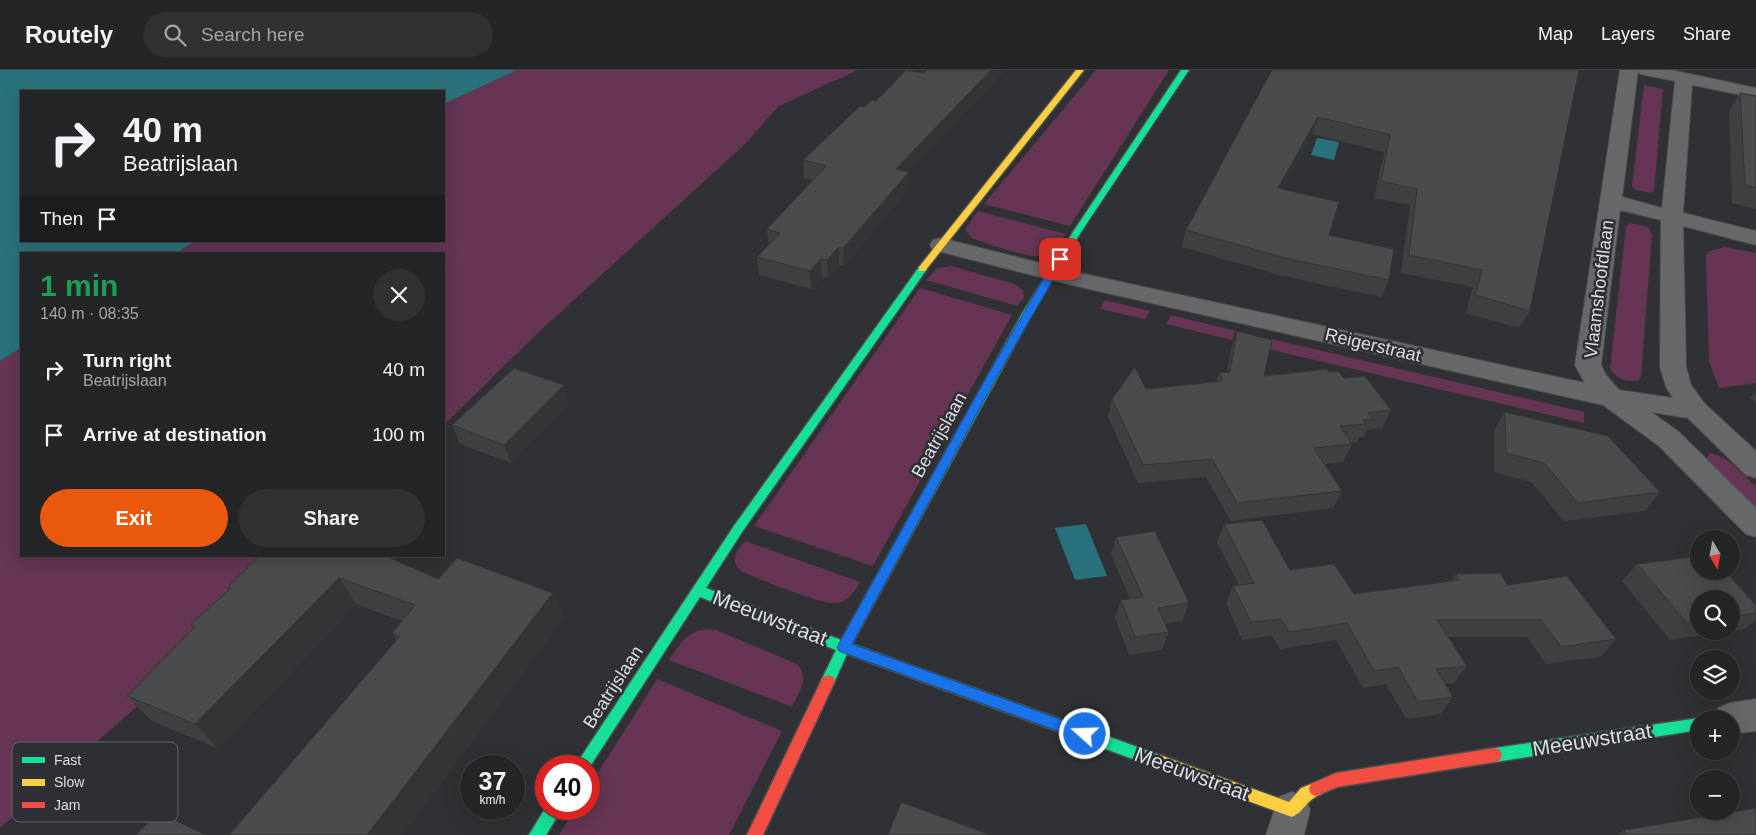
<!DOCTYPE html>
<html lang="en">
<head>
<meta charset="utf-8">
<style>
  :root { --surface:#232527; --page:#2f3133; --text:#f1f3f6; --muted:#a3a5a7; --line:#404244; --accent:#ea580c }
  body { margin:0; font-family:Arial,sans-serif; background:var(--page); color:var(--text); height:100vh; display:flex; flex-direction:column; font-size:19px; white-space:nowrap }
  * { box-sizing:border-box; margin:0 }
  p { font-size:16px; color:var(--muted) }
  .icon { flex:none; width:28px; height:28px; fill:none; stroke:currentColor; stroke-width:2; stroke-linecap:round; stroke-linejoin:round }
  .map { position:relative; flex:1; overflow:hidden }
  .drawer { position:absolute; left:20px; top:182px; width:425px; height:305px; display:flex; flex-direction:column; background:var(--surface); border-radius:0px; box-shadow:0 5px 20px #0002,0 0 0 1px var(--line) }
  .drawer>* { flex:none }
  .guide { position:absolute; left:20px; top:20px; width:425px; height:152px; border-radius:0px; box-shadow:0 5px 20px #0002,0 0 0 1px var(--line); background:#232527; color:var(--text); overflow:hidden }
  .needle { width:32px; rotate:170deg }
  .fabs { position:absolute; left:1690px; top:460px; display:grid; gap:10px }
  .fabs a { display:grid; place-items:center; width:50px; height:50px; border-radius:50%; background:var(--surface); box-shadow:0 5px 20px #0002,0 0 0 1px var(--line); font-size:25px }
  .speed { position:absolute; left:460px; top:685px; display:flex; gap:10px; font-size:25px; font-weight:700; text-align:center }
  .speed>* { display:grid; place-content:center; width:65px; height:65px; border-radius:50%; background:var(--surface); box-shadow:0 5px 20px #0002,0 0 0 1px var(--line); line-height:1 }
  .speed small { font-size:12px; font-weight:400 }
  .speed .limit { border:8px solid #d22; background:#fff; color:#111 }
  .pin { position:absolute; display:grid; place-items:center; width:42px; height:42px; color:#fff; margin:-21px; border-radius:10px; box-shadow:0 2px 8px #0006 }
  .me { position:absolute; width:55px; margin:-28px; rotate:290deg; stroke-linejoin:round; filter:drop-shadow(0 0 4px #0008) }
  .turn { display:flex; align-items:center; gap:18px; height:105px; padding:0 20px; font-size:22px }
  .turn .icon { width:65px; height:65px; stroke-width:2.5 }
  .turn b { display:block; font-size:35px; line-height:42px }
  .then { display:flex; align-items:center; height:48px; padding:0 20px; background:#0003; gap:10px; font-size:19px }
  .round { display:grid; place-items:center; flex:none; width:52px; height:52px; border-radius:26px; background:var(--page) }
  .overview { display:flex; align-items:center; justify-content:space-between; height:85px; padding:0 20px }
  h1 { font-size:30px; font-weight:700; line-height:38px; color:#1e9e55 }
  .primary-button { display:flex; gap:10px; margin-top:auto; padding:10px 20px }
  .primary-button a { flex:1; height:58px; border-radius:30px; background:var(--accent); color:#fff; font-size:20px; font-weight:700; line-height:58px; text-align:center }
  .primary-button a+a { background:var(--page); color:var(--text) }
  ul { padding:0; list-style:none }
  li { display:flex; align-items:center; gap:15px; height:65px; padding:0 20px }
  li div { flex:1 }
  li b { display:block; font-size:19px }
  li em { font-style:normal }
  header { display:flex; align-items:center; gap:30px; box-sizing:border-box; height:70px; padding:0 25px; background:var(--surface); border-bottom:1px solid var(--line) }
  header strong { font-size:24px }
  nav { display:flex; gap:28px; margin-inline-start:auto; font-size:18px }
  .search { width:350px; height:45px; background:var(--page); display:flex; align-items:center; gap:12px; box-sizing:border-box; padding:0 18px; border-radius:28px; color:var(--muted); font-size:19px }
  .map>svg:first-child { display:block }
</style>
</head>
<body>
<header>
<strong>Routely</strong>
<div class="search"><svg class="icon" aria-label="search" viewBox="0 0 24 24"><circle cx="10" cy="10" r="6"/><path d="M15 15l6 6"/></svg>Search here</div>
<nav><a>Map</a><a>Layers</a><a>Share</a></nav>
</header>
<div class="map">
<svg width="1756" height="765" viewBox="0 0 1756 765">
  <rect width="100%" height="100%" fill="#2f3134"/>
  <g fill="#663554">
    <path d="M 517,0 L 858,0 L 779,36 L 743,76 L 541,260 L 444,355 L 444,184 L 175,184 L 195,171 L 444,171 L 444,34 Z"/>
    <path d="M 1096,0 L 1169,0 L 1070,156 L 984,134 Z"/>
    <path d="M 1644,15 L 1663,19 L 1654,121 L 1651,123 L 1636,120 L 1632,116 Z"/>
    <path d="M 978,141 L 1066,164 C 1061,170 1056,182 1048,185 C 1032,191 990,174 973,169 L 965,160 Z"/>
    <path d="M 1630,153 L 1648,157 L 1652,164 L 1641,307 L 1637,311 C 1624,311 1618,309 1610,299 L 1626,156 Z"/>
    <path d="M 1725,177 L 1756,183 L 1756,313 L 1719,318 L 1709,291 L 1706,187 L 1707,182 Z"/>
    <path d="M 951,196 L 1014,214 L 1023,220 L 1024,228 L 1017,236 L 926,210 L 937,198 Z"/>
    <path d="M 920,218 L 1012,245 L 873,496 L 754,456 Z"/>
    <path d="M 1105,230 L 1150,241 L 1145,249 L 1100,239 Z"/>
    <path d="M 1171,245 L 1236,261 L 1232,270 L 1166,254 Z"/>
    <path d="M 1271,269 L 1584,342 L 1584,353 L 1268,279 Z"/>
    <path d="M 21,278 L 21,486 L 306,486 L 0,758 L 0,291 Z"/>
    <path d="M 1710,383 C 1729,387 1742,403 1756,417 L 1756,438 L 1711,394 L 1707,388 Z"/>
    <path d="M 745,471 L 860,512 C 855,520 851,528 842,532 C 827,539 761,509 742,502 C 729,489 735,484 745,471 Z"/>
    <path d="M 705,559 L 716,560 L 797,594 C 810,608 799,622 792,637 L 669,590 C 681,573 684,564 705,559 Z"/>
    <path d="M 657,609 L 782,661 L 729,765 L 559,765 L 575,739 L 589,739 L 589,717 Z"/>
  </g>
  <g fill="#2a727b">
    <path d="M 0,0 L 517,0 L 444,34 L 444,21 L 21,21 L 21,171 L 195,171 L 175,184 L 21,184 L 21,278 L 0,291 Z"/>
    <path d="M 1317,68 L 1339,72 L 1334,90 L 1311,85 Z"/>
    <path d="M 1086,454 L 1107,506 L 1075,510 L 1055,458 Z"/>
  </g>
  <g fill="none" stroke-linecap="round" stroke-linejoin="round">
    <g stroke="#4c4d4f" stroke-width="2">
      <g id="street">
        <path d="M 1620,0 L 1671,0 L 1756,18 L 1756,28 L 1692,15 L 1683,143 L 1756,161 L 1756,175 L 1683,156 L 1686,297 L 1691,315 L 1705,334 L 1756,381 L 1756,408 L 1746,405 L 1688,348 L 1651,342 L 1679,362 L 1756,438 L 1756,467 L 1746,464 L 1659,376 L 1603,335 L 1080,217 L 933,180 L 930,175 L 933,170 L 941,168 L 1080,203 L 1585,313 L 1575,295 ZM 1638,0 L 1640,4 L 1675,11 L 1662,138 L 1622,127 ZM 1620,140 L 1661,150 L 1660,297 L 1666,317 L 1673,328 L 1619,320 L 1606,305 L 1601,295 Z"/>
        <path d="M 1756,629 L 1756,661 L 1731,664 L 1731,649 L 1713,649 L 1718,638 L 1730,633 Z"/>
        <path d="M 1292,722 L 1305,727 L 1310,740 L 1304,765 L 1266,765 L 1279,727 Z"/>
      </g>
    </g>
    <g stroke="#4c4d4f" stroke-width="3">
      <g id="fast">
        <path d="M 1181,0 L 1189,0 L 1081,162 L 1032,244 L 852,574 L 1165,687 L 1167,692 L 1165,697 L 1160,699 L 847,584 L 833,615 L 828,617 L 823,615 L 821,611 L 836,580 L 700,527 L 589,698 L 589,696 L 575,696 L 734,456 L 919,197 L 922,196 L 927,199 L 742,462 L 706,518 L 841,570 L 1022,244 L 1073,162 Z"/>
        <path d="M 1699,648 L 1702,649 L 1699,649 L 1699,660 L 1495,692 L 1490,690 L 1488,685 L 1490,680 L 1495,678 Z"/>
        <path d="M 546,737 L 562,739 L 546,765 L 529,765 Z"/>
      </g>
    </g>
    <g stroke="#4c4d4f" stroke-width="3">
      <g id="slow">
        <path d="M 1076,0 L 1084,0 L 925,201 L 919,201 L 919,197 Z"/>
        <path d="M 1160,685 L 1289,732 L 1301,718 L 1316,712 L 1321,714 L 1323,719 L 1321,724 C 1306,730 1304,742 1292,747 L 1155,697 L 1153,692 L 1155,687 Z"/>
      </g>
    </g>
    <g stroke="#4c4d4f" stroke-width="3">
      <g id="jam">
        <path d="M 828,605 L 833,607 L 835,611 L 763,765 L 747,765 L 823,607 Z"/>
        <path d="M 1495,678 L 1500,680 L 1502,685 L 1500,690 L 1495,692 L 1337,717 L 1316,726 L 1311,724 L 1309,719 L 1311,714 L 1336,703 Z"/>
      </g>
    </g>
    <use href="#street" fill="#67686a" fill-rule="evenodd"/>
    <use href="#fast" fill="#16e098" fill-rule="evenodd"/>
    <use href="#slow" fill="#ffcf43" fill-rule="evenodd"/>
    <use href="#jam" fill="#f24e42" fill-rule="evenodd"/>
  </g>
  <g fill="#3f4041">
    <path d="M 927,0 L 1005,0 L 909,102 L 908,120 L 844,196 L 839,195 L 828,208 L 822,207 L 811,219 L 759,205 L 757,187 L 769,175 L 767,159 L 813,110 L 804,108 L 803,90 L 864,37 L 924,3 Z"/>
    <path d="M 1272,0 L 1579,0 L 1530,241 L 1519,258 L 1466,243 L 1473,217 L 1401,203 L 1410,135 L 1374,128 L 1384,82 L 1312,64 L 1282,119 L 1329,165 L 1389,210 L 1381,227 L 1279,205 L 1182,177 L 1186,160 Z"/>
    <path d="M 1740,23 L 1756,26 L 1756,139 L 1732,133 L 1729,40 Z"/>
    <path d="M 1237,261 L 1264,306 L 1329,302 L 1344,308 L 1391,340 L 1382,358 L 1367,360 L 1364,367 L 1359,367 L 1357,372 L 1351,372 L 1352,374 L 1343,392 L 1325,394 L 1342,421 L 1333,438 L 1231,451 L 1206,407 L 1138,413 L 1108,347 L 1112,329 L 1216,312 L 1219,303 L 1227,302 L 1231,279 Z"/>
    <path d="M 1756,321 L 1756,333 L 1750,328 Z"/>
    <path d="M 569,334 L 511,393 L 460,374 L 452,355 Z"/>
    <path d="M 1505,342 L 1660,422 L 1645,441 L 1564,451 L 1531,412 L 1494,402 L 1494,360 Z"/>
    <path d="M 1224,454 L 1290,500 L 1354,524 L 1451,511 L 1456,504 L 1507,515 L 1616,569 L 1600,587 L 1546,594 L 1527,567 L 1449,567 L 1467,596 L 1454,613 L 1445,614 L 1453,627 L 1440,644 L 1406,649 L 1386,614 L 1363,618 L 1336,570 L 1280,579 L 1272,566 L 1242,570 L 1226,533 L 1233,516 L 1239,515 L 1217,472 Z"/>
    <path d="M 1116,467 L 1189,533 L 1182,551 L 1165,554 L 1169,562 L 1162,580 L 1129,585 L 1115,548 L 1121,530 L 1130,529 L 1111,485 Z"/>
    <path d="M 259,486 L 553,523 L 564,549 L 396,571 L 392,563 L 402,551 L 356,534 L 219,679 L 152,651 L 127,626 L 194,558 L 191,554 L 230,519 L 228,517 Z"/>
    <path d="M 1637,494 L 1756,535 L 1756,549 L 1745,559 L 1731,561 L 1731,529 L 1699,529 L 1699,561 L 1730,561 L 1670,570 L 1622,511 Z"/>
    <path d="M 1624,760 L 1756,765 L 1618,765 Z"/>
  </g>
  <g fill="#333435">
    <path d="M 991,0 L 1005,0 L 909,102 L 908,120 L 844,196 L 843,178 L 896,99 Z"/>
    <path d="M 1318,47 L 1312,64 L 1273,135 L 1278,118 Z"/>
    <path d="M 839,177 L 839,195 L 828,208 L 827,190 Z"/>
    <path d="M 821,189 L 822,207 L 811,219 L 810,201 Z"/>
    <path d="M 564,315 L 569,334 L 511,393 L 504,375 Z"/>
    <path d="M 339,508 L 356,534 L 219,679 L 195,654 Z"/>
    <path d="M 553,523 L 564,549 L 403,765 L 367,765 Z"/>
    <path d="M 99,671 L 109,680 L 135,709 L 83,750 L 72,742 Z"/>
  </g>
  <g fill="#494b4c" stroke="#333435">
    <path d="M 906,0 L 924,3 L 927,0 L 991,0 L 896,99 L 909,102 L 843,178 L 839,177 L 827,190 L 821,189 L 810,201 L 757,187 L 780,163 L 767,159 L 826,96 L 803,90 L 860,36 L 864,37 L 872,30 L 876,31 Z"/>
    <path d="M 1272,0 L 1579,0 L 1530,241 L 1475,225 L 1482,200 L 1409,185 L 1417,119 L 1381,111 L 1390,65 L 1318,47 L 1278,118 L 1339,132 L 1329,165 L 1394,179 L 1389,210 L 1285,188 L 1186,160 L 1262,18 Z"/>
    <path d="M 1740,23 L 1756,26 L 1756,118 L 1745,115 Z"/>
    <path d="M 1237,261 L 1272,270 L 1264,306 L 1327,299 L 1329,302 L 1338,301 L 1344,308 L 1365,306 L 1391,340 L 1368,343 L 1373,349 L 1363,350 L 1366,354 L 1340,356 L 1352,374 L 1314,378 L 1342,421 L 1237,433 L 1212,389 L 1143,395 L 1112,329 L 1135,297 L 1146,319 L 1223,311 L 1219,303 L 1230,302 Z"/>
    <path d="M 514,298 L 564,315 L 504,375 L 452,355 Z"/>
    <path d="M 1505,342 L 1608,366 L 1660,422 L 1578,433 L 1544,393 L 1506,383 Z"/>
    <path d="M 1262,450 L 1290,500 L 1334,494 L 1354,524 L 1459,510 L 1456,504 L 1501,503 L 1507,515 L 1567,506 L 1616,569 L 1561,577 L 1541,550 L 1437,550 L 1467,596 L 1436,599 L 1453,627 L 1418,632 L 1398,597 L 1374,601 L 1347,553 L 1289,562 L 1281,549 L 1251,552 L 1233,516 L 1254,513 L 1224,454 Z"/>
    <path d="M 1155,461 L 1189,533 L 1158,538 L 1169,562 L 1135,567 L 1121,530 L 1143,527 L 1116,467 Z"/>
    <path d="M 259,486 L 386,486 L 438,509 L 457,488 L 553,523 L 367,765 L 229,765 L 400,566 L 392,563 L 415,535 L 339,508 L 195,654 L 127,626 L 195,557 L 191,554 L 231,518 L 228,517 Z"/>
    <path d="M 1699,486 L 1699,501 L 1725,501 L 1756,535 L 1756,543 L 1731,547 L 1731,529 L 1699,529 L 1699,551 L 1687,553 L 1637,494 Z"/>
    <path d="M 99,671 L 125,700 L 72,742 L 44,711 Z"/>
    <path d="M 901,732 L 991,765 L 888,765 Z"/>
    <path d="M 1756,738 L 1756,765 L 1627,765 L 1624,760 Z"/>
    <path d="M 158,742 L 206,765 L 136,765 Z"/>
  </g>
  <path fill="#1a73e8" stroke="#114b97" d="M 1060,186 L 1065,189 L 995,310 L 852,574 L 1090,660 L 1092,664 L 1090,669 L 1085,671 L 839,581 L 837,577 L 985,310 L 1055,189 Z"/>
  <g text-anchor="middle" stroke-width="5" stroke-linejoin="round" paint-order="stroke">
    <g font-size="18" fill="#dddee2" stroke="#2e3035">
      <text transform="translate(1599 219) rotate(-83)" y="6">Vlaamshoofdlaan</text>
      <text transform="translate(1373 275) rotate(13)" y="6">Reigerstraat</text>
      <text transform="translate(939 365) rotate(-61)" y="6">Beatrijslaan</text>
      <text transform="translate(613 617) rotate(-57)" y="6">Beatrijslaan</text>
    </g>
    <g font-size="21" fill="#dddee2" stroke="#2e3035">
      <text transform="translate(770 548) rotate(21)" y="7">Meeuwstraat</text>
      <text transform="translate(1592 670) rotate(-9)" y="7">Meeuwstraat</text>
      <text transform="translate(1192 704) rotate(20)" y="7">Meeuwstraat</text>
    </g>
  </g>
  <rect x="12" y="672" width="166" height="80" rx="8" fill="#2e3035" stroke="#636469" stroke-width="1"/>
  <rect x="22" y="687" width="23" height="6" fill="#16e098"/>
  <rect x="22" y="709" width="23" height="7" fill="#ffcf43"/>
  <rect x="22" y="732" width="23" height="6" fill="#f24e42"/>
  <g font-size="14" fill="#dddee2">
    <text x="54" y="695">Fast</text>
    <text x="54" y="717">Slow</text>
    <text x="54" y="740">Jam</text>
  </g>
</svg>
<div class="fabs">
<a><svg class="needle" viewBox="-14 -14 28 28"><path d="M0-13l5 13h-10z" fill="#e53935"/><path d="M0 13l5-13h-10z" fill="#a3a5a7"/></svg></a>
<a><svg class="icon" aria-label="search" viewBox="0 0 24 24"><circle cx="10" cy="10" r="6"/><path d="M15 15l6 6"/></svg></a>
<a><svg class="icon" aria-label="layers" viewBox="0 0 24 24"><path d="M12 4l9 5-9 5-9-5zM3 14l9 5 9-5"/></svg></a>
<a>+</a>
<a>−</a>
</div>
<div class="speed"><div>37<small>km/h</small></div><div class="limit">40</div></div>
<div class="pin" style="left:1060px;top:189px;background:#d93025"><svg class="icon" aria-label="arrive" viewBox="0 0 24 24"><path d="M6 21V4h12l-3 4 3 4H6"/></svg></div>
<svg class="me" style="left:1085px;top:664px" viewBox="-20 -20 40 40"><circle r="17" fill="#1a73e8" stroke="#fff" stroke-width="3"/><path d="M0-11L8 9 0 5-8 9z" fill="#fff"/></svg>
<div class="guide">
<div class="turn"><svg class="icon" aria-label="right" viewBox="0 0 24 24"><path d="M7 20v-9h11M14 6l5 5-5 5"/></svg><div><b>40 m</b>Beatrijslaan</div></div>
<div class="then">Then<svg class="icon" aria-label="arrive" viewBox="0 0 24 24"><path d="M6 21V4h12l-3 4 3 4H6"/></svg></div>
</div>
<section class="drawer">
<div class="overview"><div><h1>1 min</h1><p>140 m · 08:35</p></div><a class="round"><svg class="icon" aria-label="close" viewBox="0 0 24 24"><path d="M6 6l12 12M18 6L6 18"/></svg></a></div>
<ul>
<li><svg class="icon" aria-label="right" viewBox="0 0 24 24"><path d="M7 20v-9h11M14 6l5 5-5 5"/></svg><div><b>Turn right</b><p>Beatrijslaan</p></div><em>40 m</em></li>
<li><svg class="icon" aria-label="arrive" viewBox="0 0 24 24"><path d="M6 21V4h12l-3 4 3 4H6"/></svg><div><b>Arrive at destination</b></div><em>100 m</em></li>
</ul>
<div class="primary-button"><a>Exit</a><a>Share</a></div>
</section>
</div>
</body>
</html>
